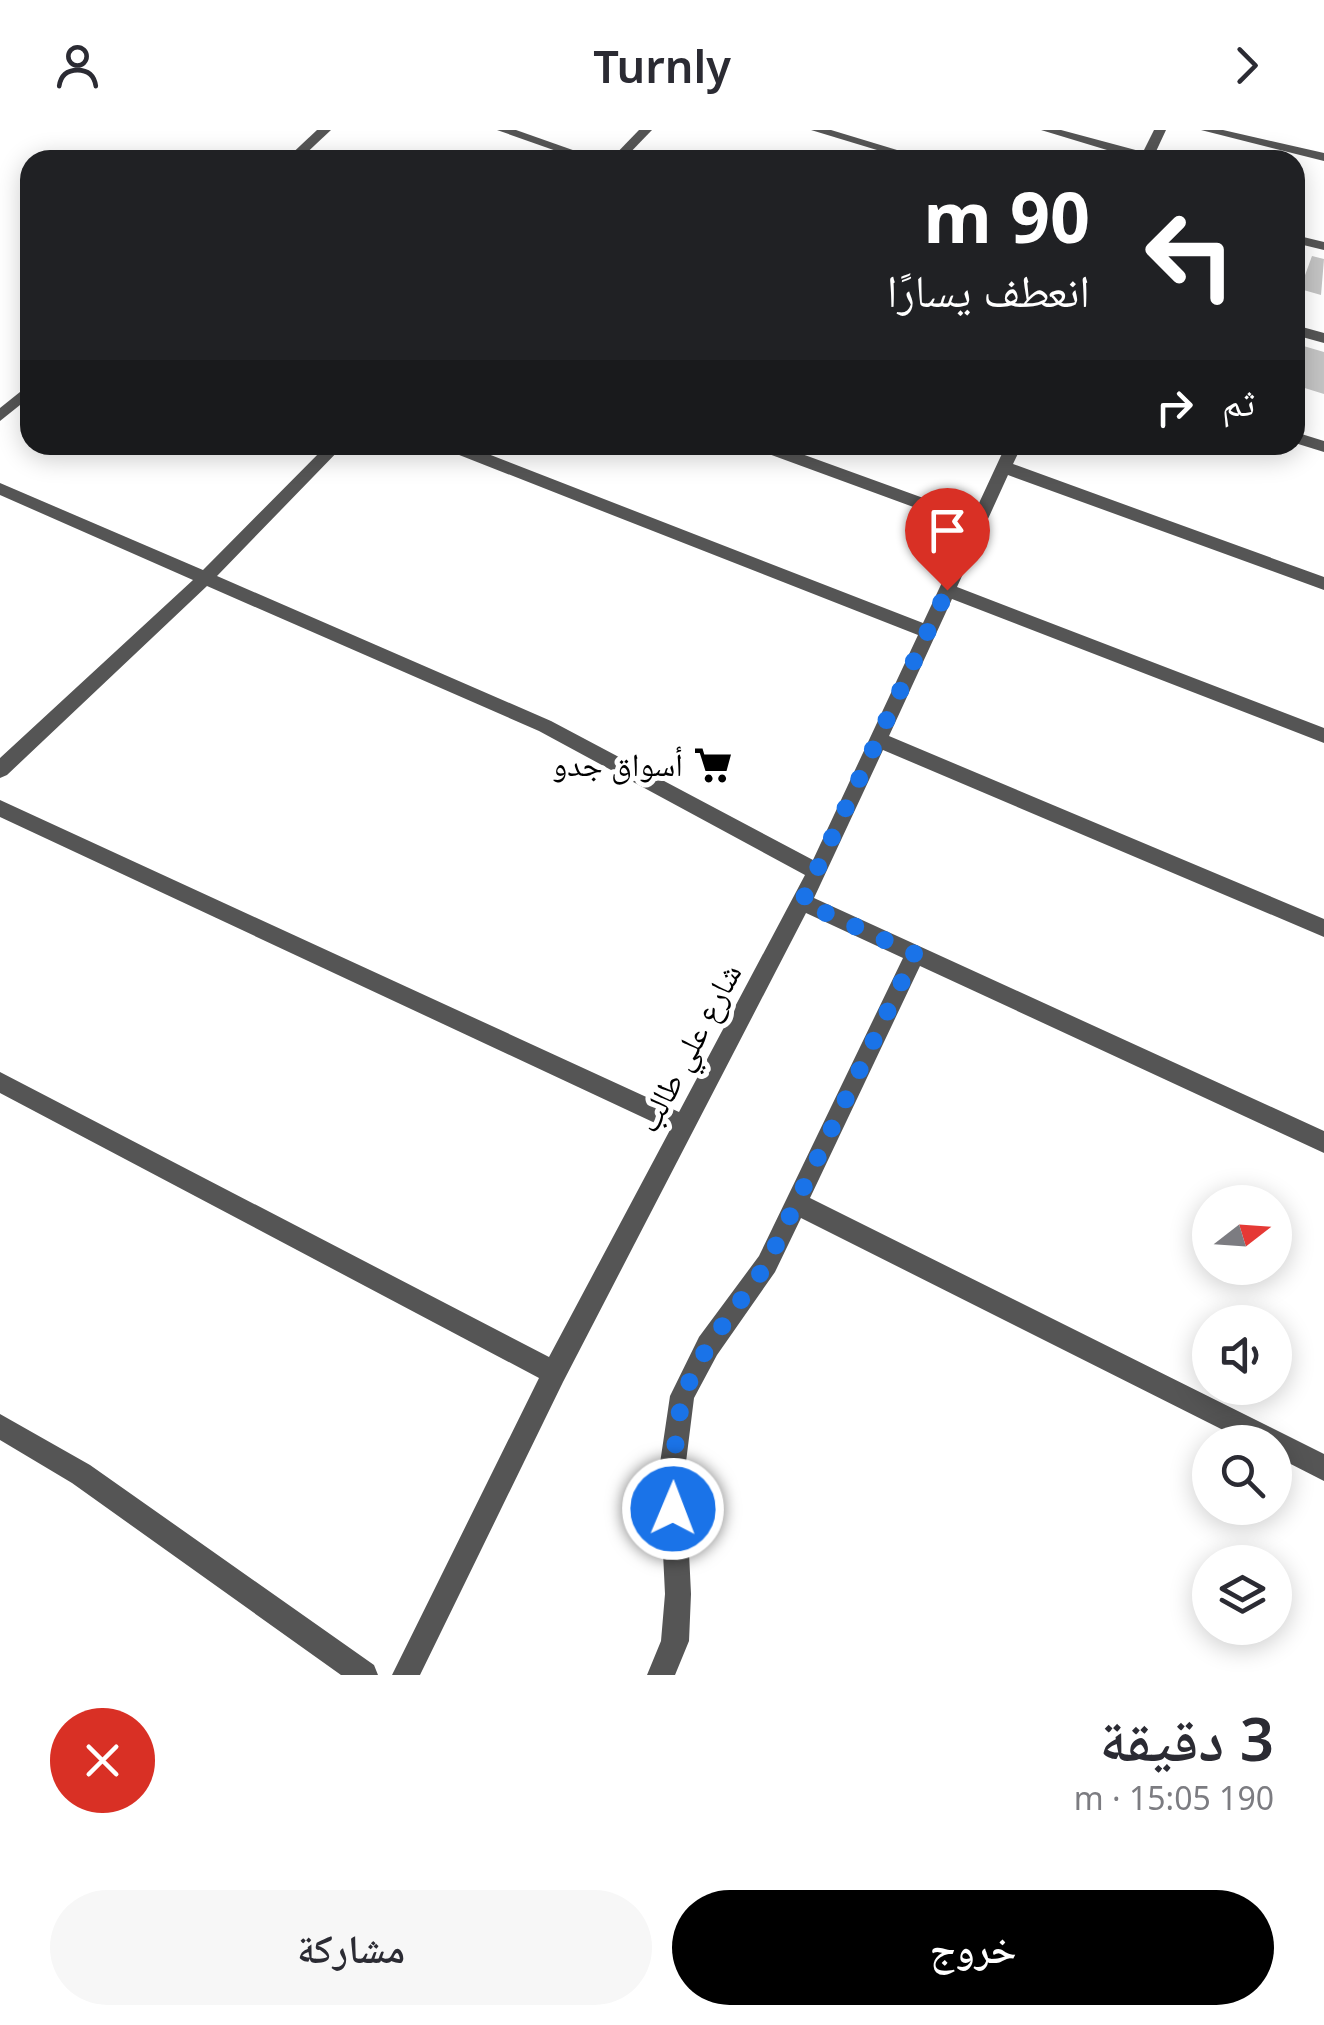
<!DOCTYPE html>
<html lang="ar">
<head>
<meta charset="utf-8">
<style>
  :root { --surface:#fff; --page:#f7f7f7; --text:#2b2b33; --muted:#7c7c81; --accent:#000 }
  body { margin:0; font-family:"Noto Sans","Noto Naskh Arabic",sans-serif; background:var(--page); color:var(--text); direction:rtl; height:100vh; display:flex; flex-direction:column; font-size:38px; white-space:nowrap }
  * { box-sizing:border-box; margin:0 }
  p { font-size:32px; color:var(--muted) }
  .icon { flex:none; width:55px; height:55px; fill:none; stroke:currentColor; stroke-width:2; stroke-linecap:round; stroke-linejoin:round }
  .map { position:relative; height:1545px; overflow:hidden; direction:ltr }
  .side { display:flex; flex-direction:column; background:var(--surface); flex:1 }
  .side>* { flex:none }
  .top-card { position:absolute; left:20px; top:20px; width:1285px; height:305px; border-radius:30px; box-shadow:0 5px 25px #0003; direction:rtl; background:#202124; color:#fff; overflow:hidden }
  .needle { width:65px; rotate:73deg }
  .buttons { position:absolute; left:1192px; top:1055px; display:grid; gap:20px }
  .buttons a { display:grid; place-items:center; width:100px; height:100px; border-radius:50%; background:var(--surface); box-shadow:0 5px 25px #0003; font-size:50px }
  .pin { position:absolute; display:grid; place-items:center; width:85px; height:85px; color:#fff; margin:-102px -42px; border-radius:50% 50% 50% 0; rotate:-45deg; box-shadow:0 0 10px #0007 }
  .pin .icon { rotate:45deg }
  .me { position:absolute; width:110px; margin:-55px; rotate:1deg; stroke-linejoin:round; filter:drop-shadow(0 0 8px #0008) }
  .turn { display:flex; align-items:center; gap:35px; height:210px; padding:0 50px; font-size:45px }
  .turn .icon { width:130px; height:130px; stroke-width:2.5 }
  .turn b { display:block; font-size:70px; line-height:85px }
  .then { display:flex; align-items:center; height:95px; padding:0 50px; background:#0003; gap:20px; font-size:38px }
  .round { display:grid; place-items:center; flex:none; width:105px; height:105px; border-radius:52px; background:var(--page) }
  .overview { display:flex; align-items:center; justify-content:space-between; height:170px; padding:0 50px }
  h1 { font-size:60px; font-weight:600; line-height:75px }
  .primary-button { display:flex; gap:20px; margin-top:auto; padding:20px 50px }
  .primary-button a { flex:1; height:115px; border-radius:60px; background:var(--accent); color:#fff; font-size:40px; font-weight:600; line-height:115px; text-align:center }
  .primary-button a+a { background:var(--page); color:var(--text) }
  header { display:flex; justify-content:space-between; align-items:center; height:130px; padding:0 50px; background:var(--surface); font-size:45px; font-weight:600 }
  .map>svg:first-child { display:block }
</style>
</head>
<body>
<header><svg class="icon" aria-label="forward" viewBox="0 0 24 24"><path d="M9 5l7 7-7 7"/></svg>Turnly<svg class="icon" aria-label="person" viewBox="0 0 24 24"><circle cx="12" cy="8" r="4"/><path d="M4 21q1-7 8-7t8 7"/></svg></header>
<div class="map">
<svg width="1324" height="1545" viewBox="0 0 1324 1545">
  <rect width="100%" height="100%" fill="#fff"/>
  <g fill="#c4c4c4">
    <path d="M 1312,126 L 1324,129 L 1321,165 L 1300,159 Z"/>
    <path d="M 1300,215 L 1324,222 L 1324,264 L 1295,255 L 1295,227 Z"/>
  </g>
  <g fill="none" stroke-linecap="round" stroke-linejoin="round">
    <g fill="#555" fill-rule="evenodd">
      <path d="M 317,0 L 331,0 L 299,30 L 285,30 Z"/>
      <path d="M 497,0 L 516,0 L 601,30 L 582,30 Z"/>
      <path d="M 639,0 L 652,0 L 623,30 L 610,30 Z"/>
      <path d="M 811,0 L 831,0 L 930,30 L 910,30 Z"/>
      <path d="M 1041,0 L 1061,0 L 1143,22 L 1154,0 L 1166,0 L 1152,30 L 1140,30 Z"/>
      <path d="M 1201,0 L 1223,0 L 1324,23 L 1324,31 Z"/>
      <path d="M 1295,105 L 1324,112 L 1324,120 L 1295,113 Z"/>
      <path d="M 1295,195 L 1324,203 L 1324,213 L 1295,205 Z"/>
      <path d="M 30,254 L 30,267 L 0,291 L 0,278 Z"/>
      <path d="M 1295,302 L 1324,311 L 1324,322 L 1295,313 Z"/>
      <path d="M 327,315 L 344,315 L 217,446 L 551,591 L 813,730 L 918,505 L 444,319 L 442,315 L 465,315 L 923,493 L 968,397 L 755,319 L 753,315 L 777,315 L 973,386 L 1006,315 L 1022,315 L 1013,334 L 1324,447 L 1324,460 L 1008,345 L 957,457 L 1324,598 L 1324,613 L 952,469 L 889,606 L 1324,789 L 1324,807 L 883,620 L 814,768 L 1324,1001 L 1324,1023 L 920,836 L 810,1068 L 1324,1324 L 1324,1351 L 1275,1326 L 1275,1312 L 1247,1312 L 801,1088 L 775,1142 L 717,1225 L 694,1268 L 685,1340 L 691,1464 L 689,1511 L 675,1545 L 647,1545 L 661,1511 L 665,1464 L 659,1340 L 670,1266 L 699,1207 L 759,1126 L 903,828 L 806,783 L 563,1252 L 420,1545 L 392,1545 L 539,1248 L 0,963 L 0,942 L 549,1227 L 670,1000 L 0,687 L 0,670 L 679,982 L 805,745 L 539,601 L 207,456 L 7,645 L 0,648 L 0,628 L 193,450 L 0,365 L 0,353 L 203,440 Z"/>
      <path d="M 0,1284 L 90,1335 L 374,1535 L 378,1545 L 341,1545 L 72,1353 L 0,1310 Z"/>
    </g>
  </g>
  <g fill="none" stroke-linecap="round" stroke-linejoin="round">
    <path stroke="#1a73e8" stroke-width="18" stroke-dasharray="0 32.4" d="M 673,1379 L 672,1340 L 682,1266 L 708,1216 L 767,1134 L 915,824 L 802,772 L 947,460"/>
  </g>
  <defs>
    <g id="supermarket-bare" transform="scale(3)"><path d="M-6-5.5h2.5l.6 2H6L4.5 2H-2.5L-4.4-4H-6ZM-1.5 3.2a1.3 1.3 0 1 0 .1 0ZM3 3.2a1.3 1.3 0 1 0 .1 0Z" fill="#000" stroke="#fff" stroke-width="2.5" paint-order="stroke"/></g>
  </defs>
  <g fill-rule="evenodd">
    <use href="#supermarket-bare" x="713" y="635"/>
  </g>
  <g text-anchor="middle" stroke-width="10" stroke-linejoin="round" paint-order="stroke">
    <g font-size="32" fill="#000" stroke="#fff" text-anchor="end">
      <text x="683" y="646">أسواق جدو</text>
    </g>
    <g font-size="32" fill="#000" stroke="#fff">
      <text transform="translate(689 918) rotate(-62)" y="11">شارع علي طالب</text>
    </g>
  </g>
</svg>
<div class="buttons">
<a><svg class="needle" viewBox="-14 -14 28 28"><path d="M0-13l5 13h-10z" fill="#e53935"/><path d="M0 13l5-13h-10z" fill="#7c7c81"/></svg></a>
<a><svg class="icon" aria-label="sound" viewBox="0 0 24 24"><path d="M4 9h4l5-4v14l-5-4H4zM17 9q2 3 0 6"/></svg></a>
<a><svg class="icon" aria-label="search" viewBox="0 0 24 24"><circle cx="10" cy="10" r="6"/><path d="M15 15l6 6"/></svg></a>
<a><svg class="icon" aria-label="layers" viewBox="0 0 24 24"><path d="M12 4l9 5-9 5-9-5zM3 14l9 5 9-5"/></svg></a>
</div>
<div class="pin" style="left:947px;top:460px;background:#d93025"><svg class="icon" aria-label="arrive" viewBox="0 0 24 24"><path d="M6 21V4h12l-3 4 3 4H6"/></svg></div>
<svg class="me" style="left:673px;top:1379px" viewBox="-20 -20 40 40"><circle r="17" fill="#1a73e8" stroke="#fff" stroke-width="3"/><path d="M0-11L8 9 0 5-8 9z" fill="#fff"/></svg>
<div class="top-card">
<div class="turn"><svg class="icon" aria-label="left" viewBox="0 0 24 24"><path d="M17 20v-9H6M10 6l-5 5 5 5"/></svg><div><b>90 m</b>انعطف يسارًا</div></div>
<div class="then">ثم<svg class="icon" aria-label="right" viewBox="0 0 24 24"><path d="M7 20v-9h11M14 6l5 5-5 5"/></svg></div>
</div>
</div>
<section class="side">
<div class="overview"><div><h1>3 دقيقة</h1><p>190 m · 15:05</p></div><a class="round" style="background:#d93025;color:#fff"><svg class="icon" aria-label="close" viewBox="0 0 24 24"><path d="M6 6l12 12M18 6L6 18"/></svg></a></div>
<div class="primary-button"><a>خروج</a><a>مشاركة</a></div>
</section>
</body>
</html>
